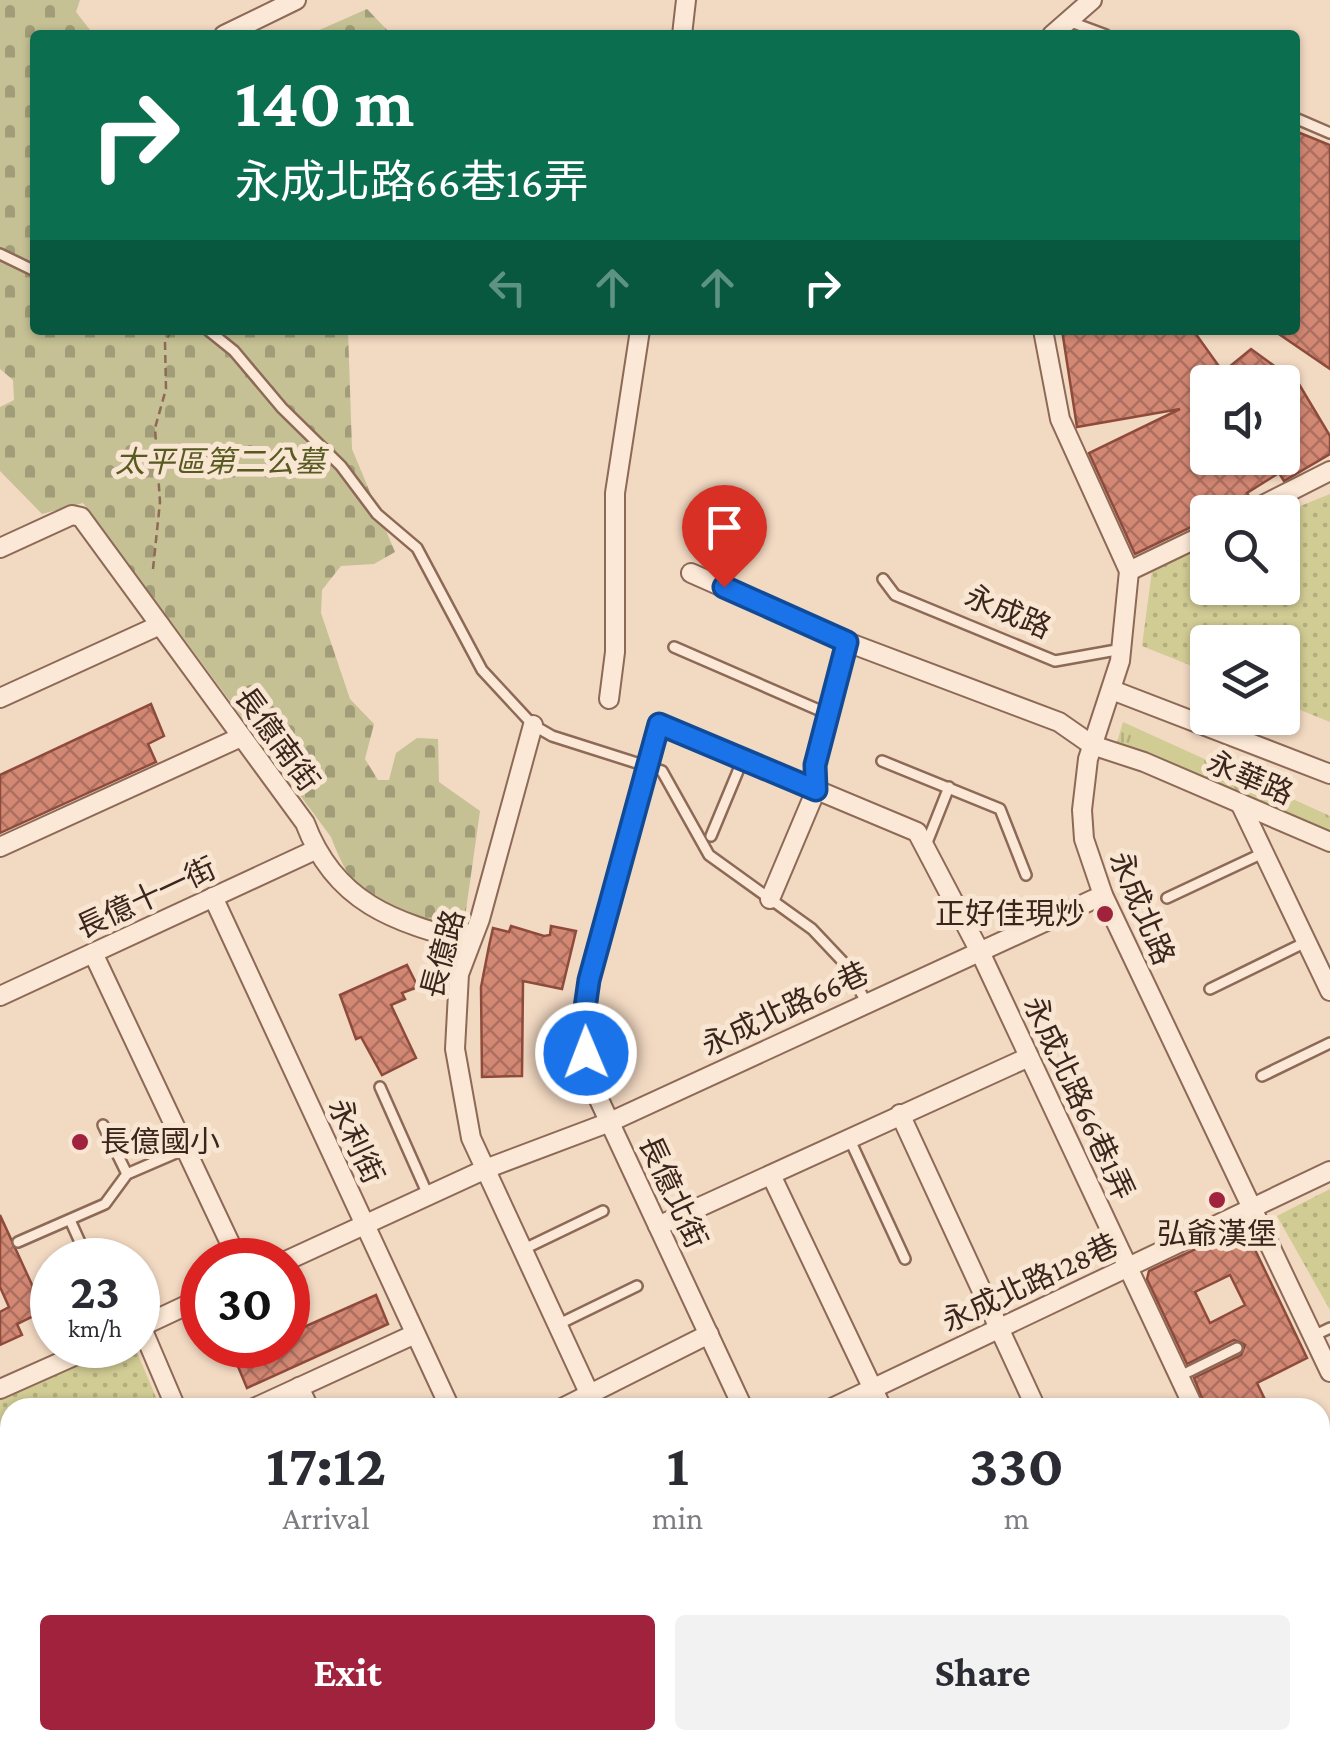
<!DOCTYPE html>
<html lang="en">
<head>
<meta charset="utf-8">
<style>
  :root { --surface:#fff; --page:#f2f2f3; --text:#2b2b33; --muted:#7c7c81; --accent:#a1223d }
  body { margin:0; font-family:"Crimson Pro","Noto Sans TC",serif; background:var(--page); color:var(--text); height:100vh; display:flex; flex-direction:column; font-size:38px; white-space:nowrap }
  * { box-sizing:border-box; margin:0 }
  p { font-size:32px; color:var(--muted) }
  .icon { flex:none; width:55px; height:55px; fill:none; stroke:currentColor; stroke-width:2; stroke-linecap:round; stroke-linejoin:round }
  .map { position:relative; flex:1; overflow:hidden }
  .sheet { position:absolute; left:0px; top:1398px; width:1330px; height:352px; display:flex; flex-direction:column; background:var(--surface); border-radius:30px 30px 0 0; box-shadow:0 2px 8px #0004 }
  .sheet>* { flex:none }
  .hud { position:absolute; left:30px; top:30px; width:1270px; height:305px; border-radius:10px; box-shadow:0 2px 8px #0004; background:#0b6e4f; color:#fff; overflow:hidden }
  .fabs { position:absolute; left:1190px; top:365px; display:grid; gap:20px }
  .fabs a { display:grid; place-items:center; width:110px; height:110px; border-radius:10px; background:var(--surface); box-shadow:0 2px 8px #0004; font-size:50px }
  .speed { position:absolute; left:30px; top:1238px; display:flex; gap:20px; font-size:50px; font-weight:700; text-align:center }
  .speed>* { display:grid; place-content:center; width:130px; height:130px; border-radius:50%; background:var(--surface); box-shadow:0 2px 8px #0004; line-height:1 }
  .speed small { font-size:25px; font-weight:400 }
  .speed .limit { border:15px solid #d22; background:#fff; color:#111 }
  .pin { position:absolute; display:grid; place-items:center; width:85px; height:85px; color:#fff; margin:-102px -42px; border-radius:50% 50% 50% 0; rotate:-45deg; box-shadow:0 0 10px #0007 }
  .pin .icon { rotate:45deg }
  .me { position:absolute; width:110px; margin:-55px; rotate:359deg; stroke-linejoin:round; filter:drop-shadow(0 0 8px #0008) }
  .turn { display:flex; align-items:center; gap:35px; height:210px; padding:0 40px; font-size:45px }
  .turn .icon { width:130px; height:130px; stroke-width:2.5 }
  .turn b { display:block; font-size:70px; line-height:85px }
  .lanes { display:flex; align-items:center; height:95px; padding:0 40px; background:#0003; justify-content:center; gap:50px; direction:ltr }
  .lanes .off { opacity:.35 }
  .eta { display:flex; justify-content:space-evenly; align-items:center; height:170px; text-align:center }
  .eta b { font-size:60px; font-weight:700; line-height:70px }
  .action { display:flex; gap:20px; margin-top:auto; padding:20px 40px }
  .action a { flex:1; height:115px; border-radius:10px; background:var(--accent); color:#fff; font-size:40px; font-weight:700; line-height:115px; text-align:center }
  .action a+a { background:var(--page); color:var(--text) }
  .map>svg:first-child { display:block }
</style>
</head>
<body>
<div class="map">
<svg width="1330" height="1748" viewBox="0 0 1330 1748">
  <defs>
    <pattern id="grass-tufts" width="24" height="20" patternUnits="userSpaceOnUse" patternTransform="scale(2.5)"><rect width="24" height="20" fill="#d1cb94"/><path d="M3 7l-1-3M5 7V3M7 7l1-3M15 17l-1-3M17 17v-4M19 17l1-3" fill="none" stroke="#b4ae7f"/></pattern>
    <pattern id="cemetery-stones" width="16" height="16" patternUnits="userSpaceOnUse" patternTransform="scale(2.5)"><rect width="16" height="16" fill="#c5c194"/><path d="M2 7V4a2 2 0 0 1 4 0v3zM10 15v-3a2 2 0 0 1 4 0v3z" fill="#a19d78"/></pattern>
    <pattern id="park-dots" width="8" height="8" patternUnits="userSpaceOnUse" patternTransform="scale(2.5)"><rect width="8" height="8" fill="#d1cb94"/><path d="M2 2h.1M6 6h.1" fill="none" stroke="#b4ae7f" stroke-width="1.8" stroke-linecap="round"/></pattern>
    <pattern id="building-cross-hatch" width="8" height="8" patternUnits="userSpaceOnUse" patternTransform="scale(2.5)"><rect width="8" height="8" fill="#d38874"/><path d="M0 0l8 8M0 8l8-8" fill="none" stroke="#ac6f5f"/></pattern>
  </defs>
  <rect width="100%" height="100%" fill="#f2d9c2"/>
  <path fill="url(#grass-tufts)" d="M 1123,722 L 1330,816 L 1330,838 L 1115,749 Z"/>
  <g fill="url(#cemetery-stones)">
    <path d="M 0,0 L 80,0 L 76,12 L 94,35 L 35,35 L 35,330 L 348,330 L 352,449 L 395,552 L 374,564 L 341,566 L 322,590 L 321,613 L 350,699 L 374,724 L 365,759 L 378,780 L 389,780 L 396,753 L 417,738 L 438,739 L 439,782 L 480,811 L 465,917 L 451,928 C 381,911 357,906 331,837 L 83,503 L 42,514 L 0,471 L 0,407 L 14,400 L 13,380 L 0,369 Z"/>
    <path d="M 367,9 L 392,35 L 308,35 Z"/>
  </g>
  <g fill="url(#park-dots)">
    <path d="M 1330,494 L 1330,722 L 1283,703 L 1282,642 L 1208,642 L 1207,672 L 1142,646 L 1153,563 L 1207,542 L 1208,588 L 1282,588 L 1283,513 Z"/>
    <path d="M 1330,1189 L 1330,1310 L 1277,1216 Z"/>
    <path d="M 126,1345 L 134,1345 L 160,1407 L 10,1408 L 10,1472 L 0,1448 L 0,1399 Z"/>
  </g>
  <path fill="#a4c4b4" stroke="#6a9380" stroke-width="2.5" d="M 496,1740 L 576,1740 L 579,1748 L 500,1748 Z"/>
  <g fill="url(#building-cross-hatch)" stroke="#8e4b3b" stroke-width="2.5" fill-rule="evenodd">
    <path d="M 1295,131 L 1330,145 L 1330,369 L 1273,330 L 1295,330 Z"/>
    <path d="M 1062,330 L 1193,330 L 1223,372 L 1251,349 L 1299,384 L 1330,436 L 1330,454 L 1284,481 L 1279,473 L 1247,493 L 1250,498 L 1220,512 L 1208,512 L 1208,519 L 1135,554 L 1089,453 L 1180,409 L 1077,427 ZM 1208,382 L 1282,382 L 1282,458 L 1208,458 Z"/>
    <path d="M 151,704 L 164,736 L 148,744 L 156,762 L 0,833 L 0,775 Z"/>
    <path d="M 511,926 L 544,936 L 550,935 L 551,926 L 576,931 L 562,989 L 523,981 L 522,1076 L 482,1077 L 481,987 L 489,946 L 493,928 L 509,932 Z"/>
    <path d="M 407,965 L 418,987 L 402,993 L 405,999 L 391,1005 L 416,1058 L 382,1075 L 361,1037 L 356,1039 L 340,995 Z"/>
    <path d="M 147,1124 L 153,1139 L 134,1148 L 128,1133 Z"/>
    <path d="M 0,1215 L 44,1311 L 17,1324 L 22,1335 L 0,1345 L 0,1312 L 9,1307 L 0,1287 Z"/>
    <path d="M 1238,1229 L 1246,1231 L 1307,1358 L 1257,1383 L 1269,1408 L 1206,1408 L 1194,1378 L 1241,1355 L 1245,1345 L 1234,1340 L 1187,1364 L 1147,1279 L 1149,1271 ZM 1230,1275 L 1245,1305 L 1210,1323 L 1195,1292 Z"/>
    <path d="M 376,1295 L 388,1324 L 247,1388 L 234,1357 L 261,1345 L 288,1345 L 288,1334 Z"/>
  </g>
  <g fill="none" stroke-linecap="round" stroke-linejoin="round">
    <g stroke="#8d6957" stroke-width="14">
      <g id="service">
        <path d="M 1071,22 L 1106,35"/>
        <path d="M 1295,118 L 1330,133"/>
        <path d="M 0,254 L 35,271"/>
        <path d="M 208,330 L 234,351 L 282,408 L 341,466 L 377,514 L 417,548 L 482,670 L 533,725 L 552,736 L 662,771 L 709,855 L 812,929 L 846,965 L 866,1002"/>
        <path d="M 883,579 L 895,595 L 1055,661 L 1122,649"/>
        <path d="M 674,647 L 828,714"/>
        <path d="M 882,761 L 1000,809 L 1026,875"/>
        <path d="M 711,836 L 743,759"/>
        <path d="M 926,845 L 949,787"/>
        <path d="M 1167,898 L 1263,853"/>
        <path d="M 1210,989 L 1306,942"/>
        <path d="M 1262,1076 L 1330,1043"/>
        <path d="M 380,1087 L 428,1195"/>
        <path d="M 103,1125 L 127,1174"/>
        <path d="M 849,1138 L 905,1259"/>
        <path d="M 70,1220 L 88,1260"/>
        <path d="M 18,1242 L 105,1204 L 127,1174 L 185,1149"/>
        <path d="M 522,1250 L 603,1211"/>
        <path d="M 557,1325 L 637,1286"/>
        <path d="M 1313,1336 L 1330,1328"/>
        <path d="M 1180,1376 L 1237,1348"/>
        <path d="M 0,1642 L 10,1662"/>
        <path d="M 84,1748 L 100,1740"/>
      </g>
    </g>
    <g stroke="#8d6957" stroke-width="22">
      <g id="minor">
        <path d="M 224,35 L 296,0"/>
        <path d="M 682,35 L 686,0"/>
        <path d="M 1052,35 L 1092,0"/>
        <path d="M 1043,330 L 1060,419 L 1129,571 L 1120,661 L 1088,759 L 1082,810 L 1084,839 L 1103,895 L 1330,1372"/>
        <path d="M 1249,512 L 1330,471"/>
        <path d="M 0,548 L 72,515 L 81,517 L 305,823 C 335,903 394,922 470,942"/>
        <path d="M 1129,571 L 1208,533"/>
        <path d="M 691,573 L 847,642 L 1059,722 L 1092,745 L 1144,762 L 1330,842"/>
        <path d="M 1112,690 L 1330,774"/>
        <path d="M 0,698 L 160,625"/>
        <path d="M 609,699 L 615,652 L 615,493 L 640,330"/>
        <path d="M 533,725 L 480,919 L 459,974 L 455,1049 L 471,1138 L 596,1408"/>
        <path d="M 1240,803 L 1330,991"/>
        <path d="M 0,847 L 241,737"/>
        <path d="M 213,897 L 450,1408"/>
        <path d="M 770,899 L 816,790 L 815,765 L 847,642"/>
        <path d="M 93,953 L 238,1260"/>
        <path d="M 0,996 L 315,850"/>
        <path d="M 900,1114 L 1036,1408"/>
        <path d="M 771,1175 L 882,1408"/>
        <path d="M 658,1226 L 1029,1057"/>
        <path d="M 288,1260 L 488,1168 L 610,1122 L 1103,895"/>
        <path d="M 141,1326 L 176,1408"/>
        <path d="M 138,1328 L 202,1298"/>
        <path d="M 299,1387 L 309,1408"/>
        <path d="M 0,1389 L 99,1345"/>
        <path d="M 254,1408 L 415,1334"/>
        <path d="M 562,1408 L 709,1334"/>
        <path d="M 743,1408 L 595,1091 L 584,1038 L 589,980 L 659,724 L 917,832 L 980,952 L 1194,1408"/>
        <path d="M 832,1408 L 1330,1171"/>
        <path d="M 0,1519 L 10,1514"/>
        <path d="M 1320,1584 L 1330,1582"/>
        <path d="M 150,1740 L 153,1748"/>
        <path d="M 331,1740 L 335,1748"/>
        <path d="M 466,1740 L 470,1748"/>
        <path d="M 606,1740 L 610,1748"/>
        <path d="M 752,1740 L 756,1748"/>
        <path d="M 902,1740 L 905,1748"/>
        <path d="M 1191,1740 L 1195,1748"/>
        <path d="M 369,1748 L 385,1740"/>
        <path d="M 870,1748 L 887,1740"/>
        <path d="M 1134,1748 L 1152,1740"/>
      </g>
    </g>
    <path stroke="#8d6957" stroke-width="2.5" stroke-dasharray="8 5" stroke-linecap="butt" d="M 153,569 L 160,502 L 155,428 L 166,389 L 165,342 L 172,330"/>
    <use href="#service" stroke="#fce8d6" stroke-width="9"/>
    <use href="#minor" stroke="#fce8d6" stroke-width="18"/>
  </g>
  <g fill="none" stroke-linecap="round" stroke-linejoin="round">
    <g stroke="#114b97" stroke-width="25">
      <path id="route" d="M 586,1053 L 583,1022 L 589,980 L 659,724 L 816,790 L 815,765 L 847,642 L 724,587"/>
    </g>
    <use href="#route" stroke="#1a73e8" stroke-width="18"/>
  </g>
  <g fill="#a1223d" stroke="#f8e5d2" stroke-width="4">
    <circle cx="1105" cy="914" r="10"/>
    <circle cx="80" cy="1142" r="10"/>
    <circle cx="1217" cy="1200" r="10"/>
  </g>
  <g text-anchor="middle" stroke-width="10" stroke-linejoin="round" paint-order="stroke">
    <g font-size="30" font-style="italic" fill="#575a21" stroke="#f8e5d2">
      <text x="220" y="472">太平區第二公墓</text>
    </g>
    <g font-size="30" fill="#3c251d" stroke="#f8e5d2">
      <text transform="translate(1008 612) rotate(23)" y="10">永成路</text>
      <text transform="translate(277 739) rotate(54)" y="10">長億南街</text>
      <text transform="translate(1250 778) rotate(23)" y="10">永華路</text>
      <text transform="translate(146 898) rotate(-25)" y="10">長億十一街</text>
      <text transform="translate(1142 908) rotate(67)" y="10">永成北路</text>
      <text transform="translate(443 954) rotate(-75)" y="10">長億路</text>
      <text transform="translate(785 1009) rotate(-25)" y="10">永成北路66巷</text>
      <text transform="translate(1079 1098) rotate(65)" y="10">永成北路66巷1弄</text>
      <text transform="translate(356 1141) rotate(65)" y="10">永利街</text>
      <text transform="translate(673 1192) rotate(65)" y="10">長億北街</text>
      <text transform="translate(1030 1283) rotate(-25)" y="10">永成北路128巷</text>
    </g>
    <g font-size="30" fill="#3c251d" stroke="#f8e5d2" text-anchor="end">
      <text x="1085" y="924">正好佳現炒</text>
      <text x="100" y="1152" text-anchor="start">長億國小</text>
      <text x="1217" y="1244" text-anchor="middle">弘爺漢堡</text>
    </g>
  </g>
</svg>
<div class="fabs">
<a><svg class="icon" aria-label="sound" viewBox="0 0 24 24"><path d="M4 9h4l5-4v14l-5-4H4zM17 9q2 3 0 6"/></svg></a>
<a><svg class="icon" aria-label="search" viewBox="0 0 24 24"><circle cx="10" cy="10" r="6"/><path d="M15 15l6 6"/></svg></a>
<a><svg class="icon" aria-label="layers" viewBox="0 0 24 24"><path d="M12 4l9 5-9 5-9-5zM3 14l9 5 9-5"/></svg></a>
</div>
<div class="speed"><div>23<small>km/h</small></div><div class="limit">30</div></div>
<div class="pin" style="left:724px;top:587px;background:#d93025"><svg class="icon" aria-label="arrive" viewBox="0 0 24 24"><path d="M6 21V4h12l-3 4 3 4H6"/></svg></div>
<svg class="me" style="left:586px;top:1053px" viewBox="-20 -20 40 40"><circle r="17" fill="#1a73e8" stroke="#fff" stroke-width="3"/><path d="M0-11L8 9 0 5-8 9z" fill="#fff"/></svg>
<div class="hud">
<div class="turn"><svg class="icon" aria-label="right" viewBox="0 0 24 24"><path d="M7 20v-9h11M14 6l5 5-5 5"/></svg><div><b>140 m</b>永成北路66巷16弄</div></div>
<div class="lanes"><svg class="icon off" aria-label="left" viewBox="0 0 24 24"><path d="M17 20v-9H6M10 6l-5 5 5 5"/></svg><svg class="icon off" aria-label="ahead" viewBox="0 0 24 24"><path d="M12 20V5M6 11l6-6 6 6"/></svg><svg class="icon off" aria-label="ahead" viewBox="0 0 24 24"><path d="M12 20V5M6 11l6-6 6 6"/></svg><svg class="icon" aria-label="right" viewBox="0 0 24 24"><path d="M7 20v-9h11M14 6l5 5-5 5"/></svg></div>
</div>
<section class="sheet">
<div class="eta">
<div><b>17:12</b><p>Arrival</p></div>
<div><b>1</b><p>min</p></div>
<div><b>330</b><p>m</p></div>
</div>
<div class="action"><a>Exit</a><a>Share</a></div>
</section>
</div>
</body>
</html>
